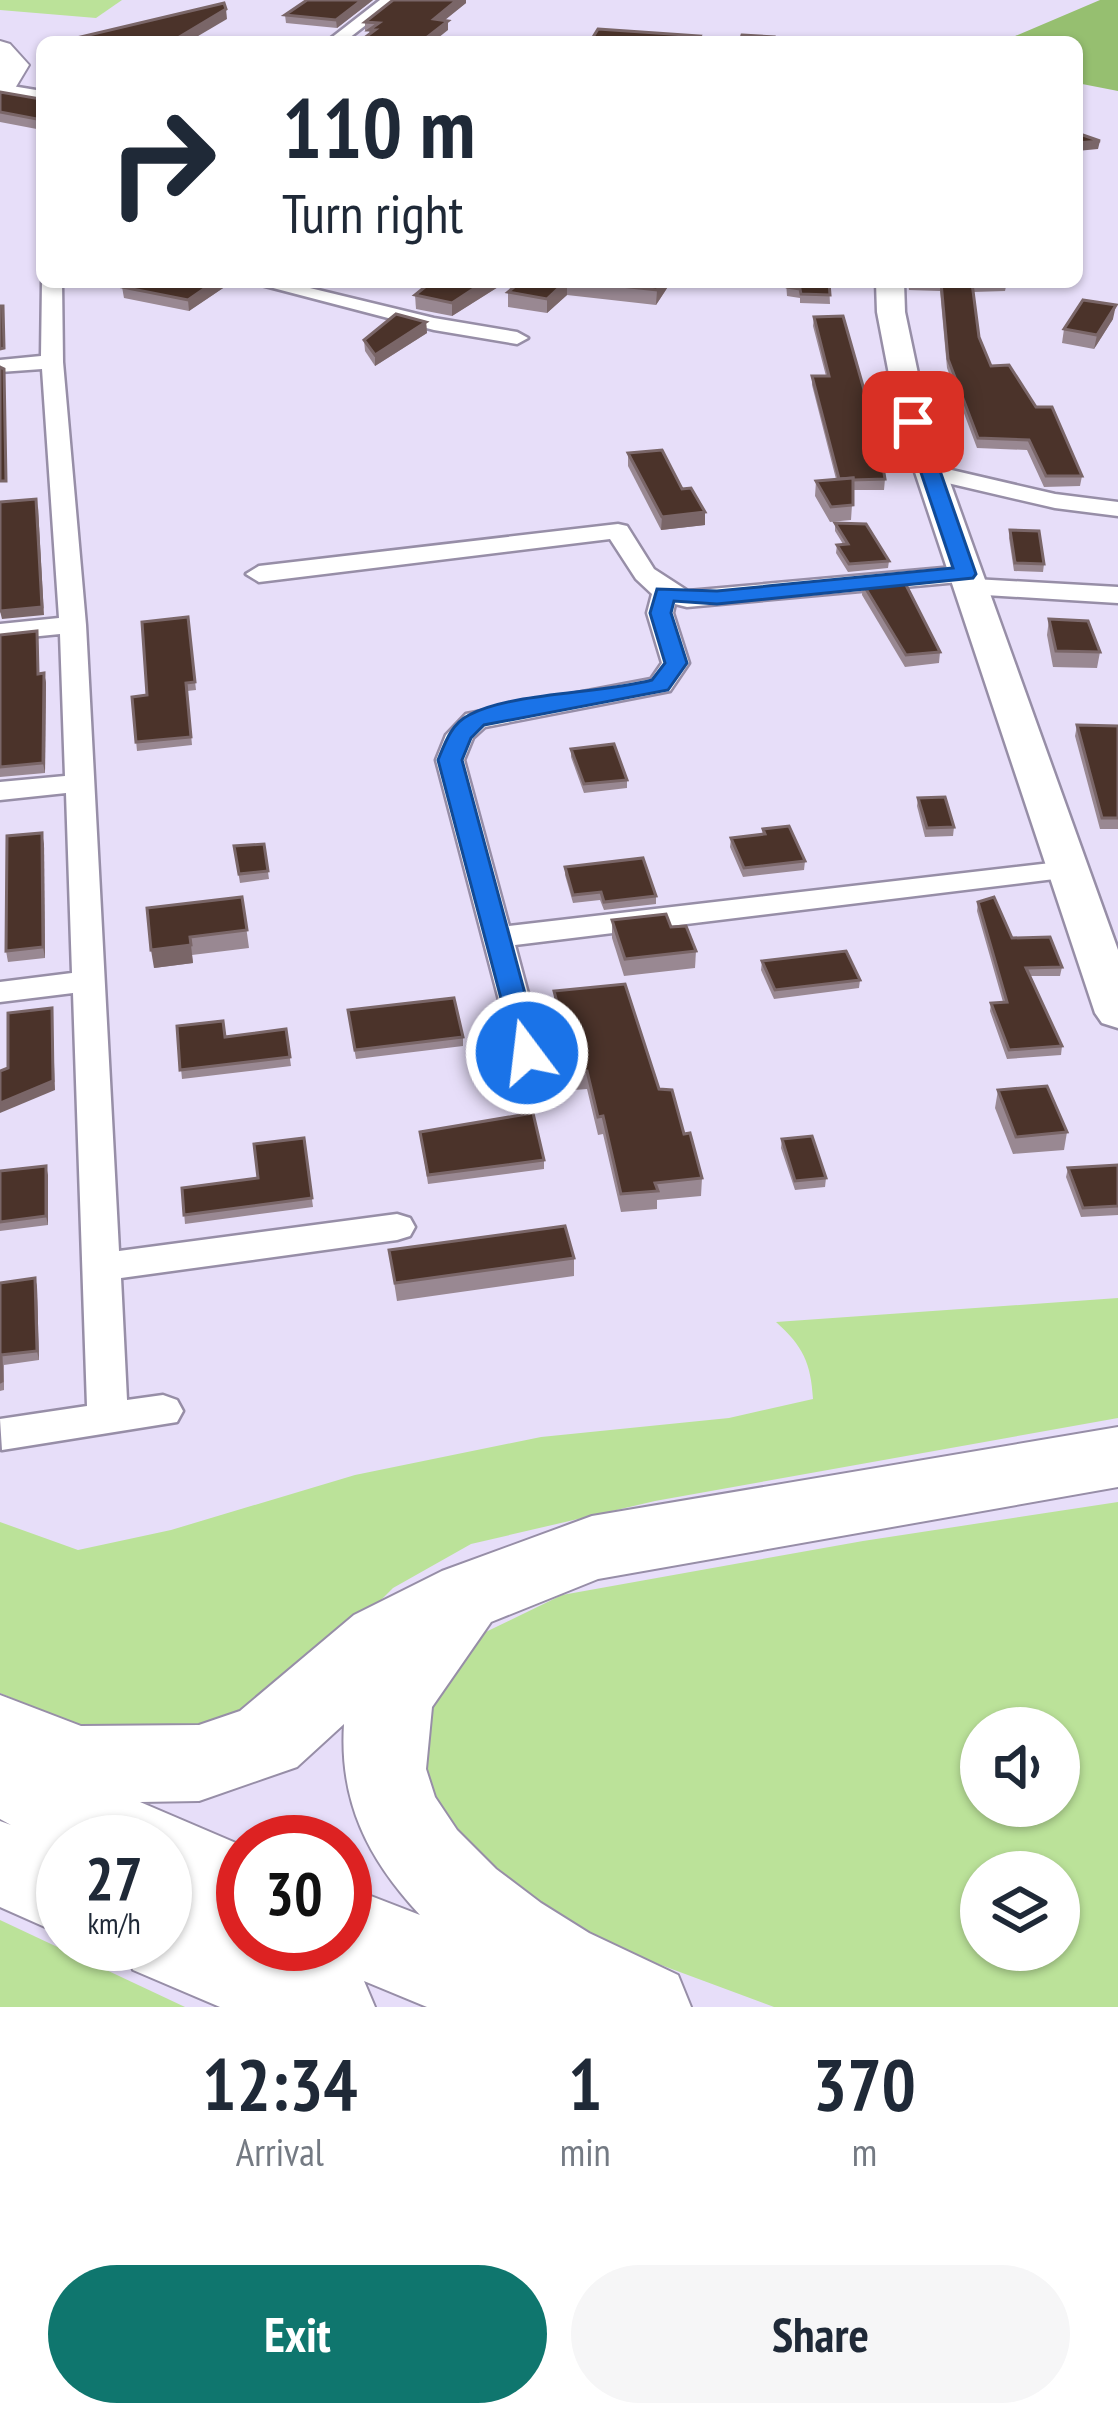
<!DOCTYPE html>
<html lang="en">
<head>
<meta charset="utf-8">
<style>
  :root { --surface:#fff; --page:#f6f6f7; --text:#1f2937; --muted:#747a83; --accent:#0f766e }
  body { margin:0; font-family:"PT Sans Narrow",sans-serif; background:var(--page); color:var(--text); height:100vh; display:flex; flex-direction:column; font-size:45px; white-space:nowrap }
  * { box-sizing:border-box; margin:0 }
  p { font-size:39px; color:var(--muted) }
  .icon { flex:none; width:66px; height:66px; fill:none; stroke:currentColor; stroke-width:2; stroke-linecap:round; stroke-linejoin:round }
  .map { position:relative; height:2007px; overflow:hidden }
  .drawer { display:flex; flex-direction:column; background:var(--surface); flex:1 }
  .drawer>* { flex:none }
  .guide { position:absolute; left:36px; top:36px; width:1047px; height:252px; border-radius:18px; box-shadow:0 3px 9px #0004; background:#fff; color:var(--text); overflow:hidden }
  .buttons { position:absolute; left:960px; top:1707px; display:grid; gap:24px }
  .buttons a { display:grid; place-items:center; width:120px; height:120px; border-radius:50%; background:var(--surface); box-shadow:0 3px 9px #0004; font-size:60px }
  .speed { position:absolute; left:36px; top:1815px; display:flex; gap:24px; font-size:60px; font-weight:700; text-align:center }
  .speed>* { display:grid; place-content:center; width:156px; height:156px; border-radius:50%; background:var(--surface); box-shadow:0 3px 9px #0004; line-height:1 }
  .speed small { font-size:30px; font-weight:400 }
  .speed .limit { border:18px solid #d22; background:#fff; color:#111 }
  .pin { position:absolute; display:grid; place-items:center; width:102px; height:102px; color:#fff; margin:-51px; border-radius:24px; box-shadow:0 6px 18px #0006 }
  .me { position:absolute; width:132px; margin:-66px; rotate:345deg; stroke-linejoin:round; filter:drop-shadow(0 0 9px #0008) }
  .turn { display:flex; align-items:center; gap:42px; height:252px; padding:0 48px; font-size:54px }
  .turn .icon { width:156px; height:156px; stroke-width:2.5 }
  .turn b { display:block; font-size:84px; line-height:102px }
  .eta { display:flex; justify-content:space-evenly; align-items:center; height:204px; text-align:center }
  .eta b { font-size:72px; font-weight:700; line-height:84px }
  .cta { display:flex; gap:24px; margin-top:auto; padding:24px 48px }
  .cta a { flex:1; height:138px; border-radius:72px; background:var(--accent); color:#fff; font-size:48px; font-weight:700; line-height:138px; text-align:center }
  .cta a+a { background:var(--page); color:var(--text) }
  .map>svg:first-child { display:block }
</style>
</head>
<body>
<div class="map">
<svg width="1118" height="2007" viewBox="0 0 1118 2007">
  <rect width="100%" height="100%" fill="#e7def9"/>
  <g fill="#bbe299" fill-rule="evenodd">
    <path d="M 0,0 L 122,0 L 96,18 L 0,10 Z"/>
    <path d="M 1118,1298 L 1118,1418 L 655,1501 L 471,1544 L 393,1588 L 352,1629 L 223,1732 L 84,1728 L 0,1693 L 0,1522 L 78,1550 L 171,1530 L 355,1475 L 541,1437 L 729,1418 L 813,1399 C 811,1363 803,1346 776,1322 Z"/>
    <path d="M 1118,1502 L 1118,2007 L 774,2007 L 518,1912 L 402,1771 L 420,1705 L 465,1642 L 562,1595 L 863,1541 ZM 981,1728 L 1059,1728 L 1059,1806 L 981,1806 ZM 981,1872 L 1059,1872 L 1059,1950 L 981,1950 Z"/>
    <path d="M 0,1920 L 185,2007 L 0,2007 Z"/>
  </g>
  <path fill="#96bf70" d="M 1100,0 L 1118,0 L 1118,91 L 1077,83 L 1077,42 L 1001,42 Z"/>
  <g fill="none" stroke-linecap="round" stroke-linejoin="round">
    <g stroke="#978ea7" stroke-width="5">
      <g id="street">
        <path d="M 380,0 L 398,0 L 344,42 L 326,42 Z"/>
        <path d="M 42,282 L 62,282 L 63,362 L 86,625 L 119,1251 L 397,1214 L 410,1218 L 415,1227 L 410,1236 L 397,1240 L 121,1278 L 127,1400 L 163,1395 L 177,1400 L 183,1411 L 177,1422 L 2,1450 L 0,1419 L 87,1406 L 73,993 L 0,1002 L 0,982 L 72,973 L 66,793 L 0,800 L 0,782 L 65,776 L 60,634 L 0,640 L 0,624 L 59,618 L 42,369 L 0,372 L 0,360 L 41,356 Z"/>
        <path d="M 250,282 L 285,282 L 434,318 L 517,332 L 528,338 L 517,344 L 434,330 Z"/>
        <path d="M 930,465 L 1055,494 L 1118,502 L 1118,516 L 1055,508 L 922,477 L 922,467 Z"/>
        <path d="M 618,524 L 627,526 L 654,569 L 688,591 L 965,566 L 974,569 L 974,579 L 1118,587 L 1118,603 L 969,594 L 960,591 L 959,582 L 687,607 L 675,604 L 673,613 L 689,663 L 670,691 L 485,727 L 473,738 L 464,760 L 509,926 L 1068,861 L 1083,870 L 1079,876 L 515,945 L 544,1053 L 539,1061 L 515,1061 L 436,760 L 446,735 L 466,714 L 651,679 L 662,663 L 647,613 L 652,594 L 636,579 L 610,539 L 259,582 L 246,574 L 259,566 Z"/>
      </g>
    </g>
    <g stroke="#978ea7" stroke-width="5">
      <g id="secondary">
        <path d="M 0,84 L 42,91 L 42,105 L 0,98 Z"/>
        <path d="M 876,282 L 904,282 L 905,312 L 928,421 L 1118,950 L 1118,1028 L 1102,1023 L 1095,1013 L 898,421 L 877,312 Z"/>
      </g>
    </g>
    <g stroke="#978ea7" stroke-width="4">
      <g id="highway">
        <path d="M 0,41 L 10,44 L 29,65 L 11,95 L 0,98 Z"/>
        <path d="M 1118,1427 L 1118,1487 L 598,1579 L 491,1622 L 432,1707 L 426,1769 L 435,1797 L 457,1830 L 496,1869 L 541,1903 L 589,1933 L 678,1975 L 691,2007 L 427,2007 L 364,1981 L 375,2007 L 220,2007 L 133,1970 L 122,1944 L 165,1944 L 165,1842 L 63,1842 L 63,1935 L 0,1907 L 0,1821 L 11,1825 L 0,1819 L 0,1695 L 81,1726 L 199,1725 L 240,1711 L 354,1615 L 442,1571 L 592,1516 ZM 344,1724 C 339,1802 368,1859 420,1915 L 345,1886 L 345,1944 L 306,1944 L 311,1954 L 286,1944 L 243,1944 L 243,1846 L 140,1802 L 199,1801 L 297,1767 Z"/>
      </g>
    </g>
    <use href="#street" fill="#fff" fill-rule="evenodd"/>
    <use href="#secondary" fill="#fff" fill-rule="evenodd"/>
    <use href="#highway" fill="#fff" fill-rule="evenodd"/>
  </g>
  <g fill="#998892">
    <path d="M 373,0 L 337,28 L 286,23 L 285,15 Z"/>
    <path d="M 393,0 L 466,0 L 466,3 L 444,20 L 448,21 L 448,30 L 370,34 L 369,31 L 365,31 L 365,22 Z"/>
    <path d="M 0,92 L 40,99 L 42,97 L 42,130 L 0,122 Z"/>
    <path d="M 232,282 L 189,311 L 124,298 L 122,287 Z"/>
    <path d="M 506,282 L 452,316 L 416,309 L 415,295 Z"/>
    <path d="M 520,282 L 671,282 L 656,305 L 567,295 L 547,313 L 508,307 L 508,292 Z"/>
    <path d="M 786,282 L 829,282 L 830,304 L 800,303 L 800,298 L 787,296 Z"/>
    <path d="M 908,282 L 1007,282 L 1005,291 L 973,292 L 979,337 L 991,366 L 1082,476 L 1080,486 L 1044,487 L 1027,450 L 977,448 L 947,368 L 940,291 L 909,290 Z"/>
    <path d="M 814,317 L 885,479 L 884,490 L 853,490 L 851,520 L 830,522 L 815,496 L 816,481 L 836,479 L 812,385 L 812,376 L 826,376 L 813,326 Z"/>
    <path d="M 1113,319 L 1094,349 L 1062,343 L 1064,329 Z"/>
    <path d="M 426,322 L 427,333 L 375,366 L 365,351 L 364,340 Z"/>
    <path d="M 628,453 L 705,525 L 661,530 L 628,466 Z"/>
    <path d="M 835,523 L 889,561 L 888,568 L 848,572 L 836,553 L 837,545 L 843,544 L 835,531 Z"/>
    <path d="M 1010,530 L 1044,564 L 1043,572 L 1014,571 L 1009,538 Z"/>
    <path d="M 863,584 L 940,652 L 939,663 L 905,667 L 862,595 Z"/>
    <path d="M 188,617 L 196,690 L 187,691 L 192,745 L 137,751 L 132,697 L 147,695 Z"/>
    <path d="M 1049,619 L 1100,652 L 1097,668 L 1053,667 L 1047,635 Z"/>
    <path d="M 0,635 L 38,641 L 39,674 L 44,673 L 46,683 L 45,773 L 0,777 Z"/>
    <path d="M 1077,725 L 1118,726 L 1118,829 L 1100,829 L 1075,736 Z"/>
    <path d="M 571,749 L 627,780 L 627,788 L 584,793 L 571,757 Z"/>
    <path d="M 918,798 L 954,827 L 953,836 L 925,837 L 917,806 Z"/>
    <path d="M 763,829 L 805,861 L 804,870 L 743,877 L 730,847 L 731,838 L 762,835 Z"/>
    <path d="M 44,844 L 45,958 L 8,962 L 6,951 Z"/>
    <path d="M 264,844 L 269,879 L 240,883 L 234,846 Z"/>
    <path d="M 565,867 L 656,896 L 656,904 L 604,910 L 600,900 L 573,903 L 565,875 Z"/>
    <path d="M 242,897 L 249,948 L 192,955 L 193,963 L 154,968 Z"/>
    <path d="M 978,902 L 1012,938 L 1062,967 L 1060,976 L 1030,976 L 1062,1046 L 1061,1055 L 1007,1059 L 990,1011 L 991,1003 L 1003,1002 L 977,911 Z"/>
    <path d="M 612,920 L 671,927 L 696,951 L 695,968 L 624,976 L 612,938 Z"/>
    <path d="M 762,961 L 860,980 L 859,988 L 774,999 L 761,970 Z"/>
    <path d="M 554,991 L 659,1089 L 684,1134 L 702,1178 L 701,1196 L 657,1200 L 657,1209 L 621,1212 L 603,1134 L 598,1135 L 587,1089 L 574,1090 L 554,1008 Z"/>
    <path d="M 349,1019 L 463,1037 L 463,1046 L 356,1059 Z"/>
    <path d="M 177,1026 L 225,1037 L 286,1029 L 291,1066 L 182,1079 Z"/>
    <path d="M 998,1090 L 1067,1132 L 1064,1150 L 1013,1154 L 995,1108 Z"/>
    <path d="M 420,1132 L 544,1160 L 544,1169 L 428,1184 Z"/>
    <path d="M 304,1138 L 313,1207 L 185,1224 L 182,1188 L 258,1178 Z"/>
    <path d="M 782,1139 L 826,1178 L 825,1187 L 795,1190 L 781,1148 Z"/>
    <path d="M 1118,1165 L 1118,1215 L 1081,1217 L 1066,1177 L 1068,1168 Z"/>
    <path d="M 0,1171 L 48,1175 L 48,1225 L 0,1231 Z"/>
    <path d="M 389,1250 L 574,1258 L 574,1276 L 397,1301 Z"/>
    <path d="M 35,1278 L 37,1287 L 39,1360 L 4,1365 L 4,1390 L 0,1391 L 0,1283 Z"/>
  </g>
  <g fill="#7a6668">
    <path d="M 362,0 L 373,0 L 337,28 L 336,20 Z"/>
    <path d="M 457,0 L 466,0 L 466,3 L 434,29 L 434,19 Z"/>
    <path d="M 226,9 L 227,19 L 188,42 L 171,42 Z"/>
    <path d="M 448,21 L 448,30 L 433,42 L 421,42 Z"/>
    <path d="M 1100,141 L 1098,149 L 1077,151 L 1077,143 Z"/>
    <path d="M 214,282 L 232,282 L 189,311 L 188,300 Z"/>
    <path d="M 484,282 L 506,282 L 452,316 L 452,303 Z"/>
    <path d="M 565,282 L 567,282 L 567,295 L 547,313 L 547,299 Z"/>
    <path d="M 662,282 L 671,282 L 656,305 L 657,290 Z"/>
    <path d="M 1116,305 L 1113,319 L 1094,349 L 1097,335 Z"/>
    <path d="M 426,322 L 427,333 L 375,366 L 375,355 Z"/>
    <path d="M 38,507 L 44,615 L 2,619 L 0,611 Z"/>
    <path d="M 705,512 L 705,525 L 661,530 L 662,517 Z"/>
    <path d="M 44,673 L 46,683 L 45,773 L 43,763 Z"/>
    <path d="M 42,833 L 44,844 L 45,958 L 43,947 Z"/>
    <path d="M 191,945 L 193,963 L 154,968 L 151,950 Z"/>
    <path d="M 52,1008 L 55,1090 L 0,1113 L 0,1103 Z"/>
    <path d="M 46,1166 L 48,1175 L 48,1225 L 46,1216 Z"/>
    <path d="M 35,1278 L 37,1287 L 39,1360 L 37,1351 Z"/>
  </g>
  <g fill="#4b332a" stroke="#7a6668" stroke-width="3">
    <path d="M 307,0 L 362,0 L 336,20 L 285,15 Z"/>
    <path d="M 393,0 L 457,0 L 434,19 L 448,21 L 421,42 L 359,42 L 375,30 L 369,30 L 379,23 L 365,22 Z"/>
    <path d="M 224,3 L 226,9 L 171,42 L 83,42 L 76,38 Z"/>
    <path d="M 598,29 L 700,36 L 696,42 L 590,42 Z"/>
    <path d="M 742,35 L 774,37 L 773,42 L 740,42 Z"/>
    <path d="M 0,92 L 40,99 L 42,97 L 42,120 L 0,112 Z"/>
    <path d="M 1077,133 L 1100,141 L 1077,143 Z"/>
    <path d="M 129,282 L 214,282 L 188,300 L 122,287 Z"/>
    <path d="M 431,282 L 484,282 L 452,303 L 415,295 Z"/>
    <path d="M 520,282 L 565,282 L 547,299 L 508,292 Z"/>
    <path d="M 583,282 L 662,282 L 657,290 Z"/>
    <path d="M 787,282 L 829,282 L 830,295 L 801,294 L 800,289 L 787,287 Z"/>
    <path d="M 937,282 L 989,282 L 972,283 L 979,337 L 991,366 L 1009,365 L 1036,407 L 1052,407 L 1082,476 L 1046,476 L 1029,440 L 978,438 L 948,359 L 941,282 Z"/>
    <path d="M 1083,300 L 1116,305 L 1097,335 L 1064,329 Z"/>
    <path d="M 0,306 L 3,306 L 4,348 L 0,349 Z"/>
    <path d="M 396,314 L 426,322 L 375,355 L 364,340 Z"/>
    <path d="M 843,316 L 879,442 L 885,479 L 853,480 L 853,478 L 839,479 L 812,376 L 829,376 L 814,317 Z"/>
    <path d="M 0,367 L 4,369 L 6,481 L 0,481 Z"/>
    <path d="M 662,450 L 682,489 L 691,488 L 705,512 L 662,517 L 628,453 Z"/>
    <path d="M 853,478 L 853,505 L 831,507 L 816,481 Z"/>
    <path d="M 36,499 L 42,607 L 0,611 L 0,502 Z"/>
    <path d="M 835,523 L 866,524 L 889,561 L 849,564 L 837,545 L 848,544 Z"/>
    <path d="M 1010,530 L 1039,531 L 1044,564 L 1015,563 Z"/>
    <path d="M 904,581 L 940,652 L 906,655 L 863,584 Z"/>
    <path d="M 188,617 L 195,682 L 186,683 L 191,737 L 136,742 L 132,697 L 147,695 L 142,622 Z"/>
    <path d="M 1049,619 L 1088,621 L 1100,652 L 1056,651 Z"/>
    <path d="M 37,631 L 38,674 L 44,673 L 43,763 L 0,767 L 0,635 Z"/>
    <path d="M 1077,725 L 1118,726 L 1118,818 L 1102,818 Z"/>
    <path d="M 614,744 L 627,780 L 584,784 L 571,749 Z"/>
    <path d="M 945,797 L 954,827 L 927,828 L 918,798 Z"/>
    <path d="M 789,826 L 805,861 L 744,868 L 731,838 L 765,834 L 763,829 Z"/>
    <path d="M 42,833 L 43,947 L 6,951 L 7,836 Z"/>
    <path d="M 264,844 L 268,871 L 239,874 L 234,846 Z"/>
    <path d="M 643,858 L 656,896 L 604,902 L 601,892 L 573,895 L 565,867 Z"/>
    <path d="M 242,897 L 247,930 L 190,937 L 191,945 L 151,950 L 147,908 Z"/>
    <path d="M 994,897 L 1012,938 L 1050,937 L 1062,967 L 1026,968 L 1062,1046 L 1009,1050 L 991,1003 L 1007,1002 L 978,902 Z"/>
    <path d="M 666,914 L 671,927 L 686,926 L 696,951 L 625,959 L 612,920 Z"/>
    <path d="M 846,951 L 860,980 L 775,990 L 762,961 Z"/>
    <path d="M 625,984 L 659,1089 L 672,1090 L 684,1134 L 690,1133 L 702,1178 L 655,1183 L 658,1191 L 621,1194 L 603,1116 L 598,1117 L 587,1071 L 575,1072 L 554,991 Z"/>
    <path d="M 454,998 L 463,1037 L 355,1050 L 348,1010 Z"/>
    <path d="M 52,1008 L 53,1081 L 0,1103 L 0,1071 L 8,1068 L 8,1013 Z"/>
    <path d="M 223,1021 L 225,1037 L 286,1029 L 290,1057 L 180,1070 L 177,1026 Z"/>
    <path d="M 1047,1086 L 1067,1132 L 1016,1137 L 998,1090 Z"/>
    <path d="M 533,1113 L 544,1160 L 428,1175 L 420,1132 Z"/>
    <path d="M 812,1136 L 826,1178 L 795,1181 L 782,1139 Z"/>
    <path d="M 304,1138 L 312,1198 L 184,1215 L 182,1188 L 258,1178 L 254,1144 Z"/>
    <path d="M 1118,1165 L 1118,1206 L 1083,1208 L 1068,1168 Z"/>
    <path d="M 46,1166 L 46,1216 L 0,1222 L 0,1171 Z"/>
    <path d="M 565,1226 L 574,1258 L 395,1283 L 389,1250 Z"/>
    <path d="M 35,1278 L 37,1351 L 1,1355 L 2,1381 L 0,1382 L 0,1283 Z"/>
  </g>
  <path fill="#1a73e8" stroke="#114b97" stroke-width="3" d="M 907,418 L 923,422 L 976,574 L 973,578 L 717,604 L 674,601 L 671,613 L 687,663 L 668,690 L 484,725 L 471,738 L 462,760 L 541,1053 L 537,1059 L 517,1059 L 438,760 C 445,743 451,724 469,715 C 513,692 600,694 652,680 L 665,663 L 650,613 L 657,589 L 717,591 L 953,568 L 904,422 Z"/>
</svg>
<div class="buttons">
<a><svg class="icon" aria-label="sound" viewBox="0 0 24 24"><path d="M4 9h4l5-4v14l-5-4H4zM17 9q2 3 0 6"/></svg></a>
<a><svg class="icon" aria-label="layers" viewBox="0 0 24 24"><path d="M12 4l9 5-9 5-9-5zM3 14l9 5 9-5"/></svg></a>
</div>
<div class="speed"><div>27<small>km/h</small></div><div class="limit">30</div></div>
<div class="pin" style="left:913px;top:422px;background:#d93025"><svg class="icon" aria-label="arrive" viewBox="0 0 24 24"><path d="M6 21V4h12l-3 4 3 4H6"/></svg></div>
<svg class="me" style="left:527px;top:1053px" viewBox="-20 -20 40 40"><circle r="17" fill="#1a73e8" stroke="#fff" stroke-width="3"/><path d="M0-11L8 9 0 5-8 9z" fill="#fff"/></svg>
<div class="guide">
<div class="turn"><svg class="icon" aria-label="right" viewBox="0 0 24 24"><path d="M7 20v-9h11M14 6l5 5-5 5"/></svg><div><b>110 m</b>Turn right</div></div>
</div>
</div>
<section class="drawer">
<div class="eta">
<div><b>12:34</b><p>Arrival</p></div>
<div><b>1</b><p>min</p></div>
<div><b>370</b><p>m</p></div>
</div>
<div class="cta"><a>Exit</a><a>Share</a></div>
</section>
</body>
</html>
